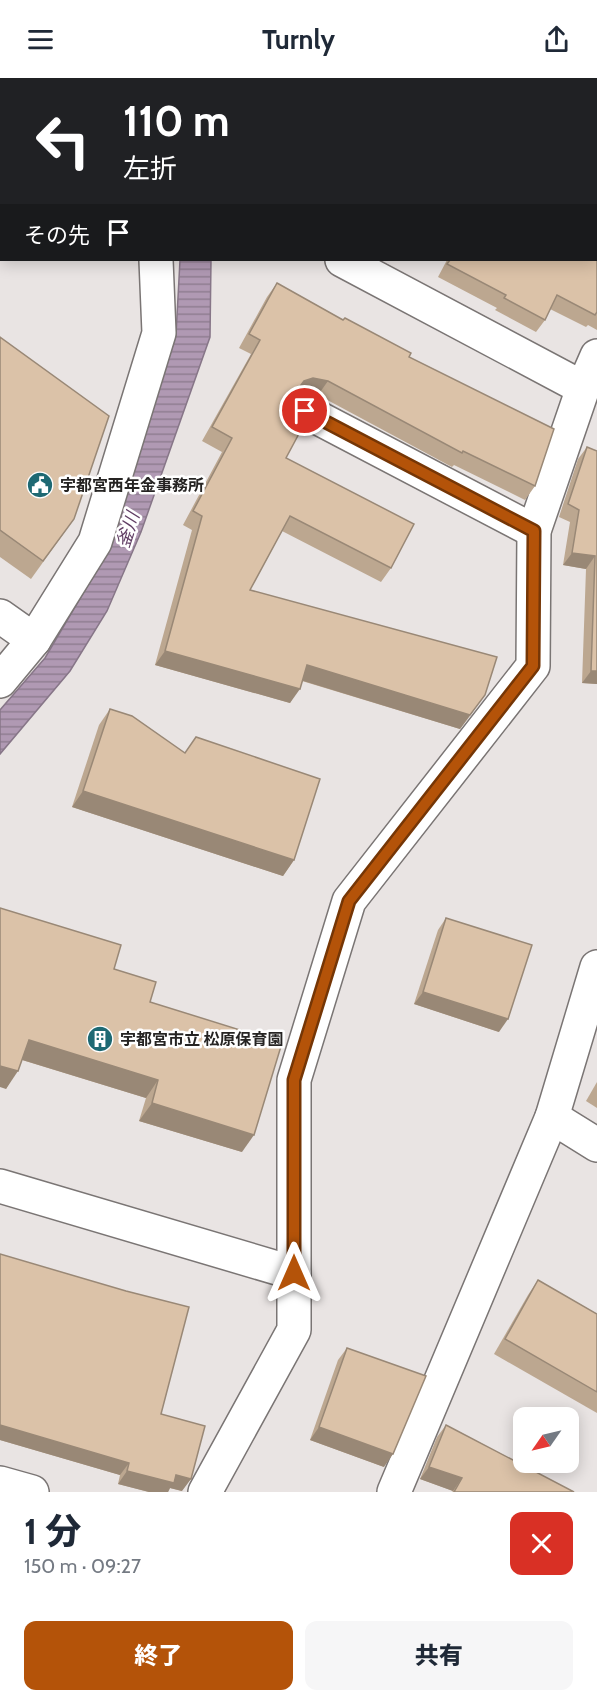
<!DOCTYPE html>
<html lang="ja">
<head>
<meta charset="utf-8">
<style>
  :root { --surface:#fff; --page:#f6f6f7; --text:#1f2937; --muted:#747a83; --accent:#b45309 }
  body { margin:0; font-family:Cabin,"Noto Sans JP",sans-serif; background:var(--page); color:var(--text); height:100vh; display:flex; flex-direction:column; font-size:22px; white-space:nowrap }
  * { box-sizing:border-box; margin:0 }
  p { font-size:20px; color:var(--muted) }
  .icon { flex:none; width:33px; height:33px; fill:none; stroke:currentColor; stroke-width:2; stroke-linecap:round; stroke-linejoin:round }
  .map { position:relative; height:1414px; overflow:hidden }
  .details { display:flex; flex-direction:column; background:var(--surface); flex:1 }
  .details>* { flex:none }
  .guide { position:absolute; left:0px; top:0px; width:597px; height:183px; box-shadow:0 3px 15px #0003; background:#202124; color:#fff; overflow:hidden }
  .needle { width:39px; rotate:236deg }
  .controls { position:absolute; left:513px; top:1329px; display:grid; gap:12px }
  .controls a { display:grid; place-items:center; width:66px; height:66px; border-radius:12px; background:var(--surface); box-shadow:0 3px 15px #0003; font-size:30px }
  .pin { position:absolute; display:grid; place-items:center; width:51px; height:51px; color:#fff; margin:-26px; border:3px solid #fff; border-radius:50%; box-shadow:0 2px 6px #0007 }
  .me { position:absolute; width:66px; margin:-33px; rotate:0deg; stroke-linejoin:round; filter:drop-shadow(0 0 4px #0008) }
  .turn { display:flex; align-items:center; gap:21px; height:126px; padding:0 24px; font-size:27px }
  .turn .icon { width:78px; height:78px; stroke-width:2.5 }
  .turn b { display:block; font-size:42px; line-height:51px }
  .then { display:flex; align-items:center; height:57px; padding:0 24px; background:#0003; gap:12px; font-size:22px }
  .round { display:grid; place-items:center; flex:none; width:63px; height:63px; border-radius:12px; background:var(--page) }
  .headline { display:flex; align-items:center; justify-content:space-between; height:102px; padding:0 24px }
  h1 { font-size:36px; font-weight:800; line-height:45px }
  .button { display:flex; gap:12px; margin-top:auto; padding:12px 24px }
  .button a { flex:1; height:69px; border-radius:12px; background:var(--accent); color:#fff; font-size:24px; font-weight:800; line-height:69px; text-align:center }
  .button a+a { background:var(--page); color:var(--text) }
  header { display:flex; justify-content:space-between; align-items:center; height:78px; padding:0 24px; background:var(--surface); font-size:27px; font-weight:800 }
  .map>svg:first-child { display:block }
</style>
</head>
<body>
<header><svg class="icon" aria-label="menu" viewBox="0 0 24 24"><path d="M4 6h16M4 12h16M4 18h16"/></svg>Turnly<svg class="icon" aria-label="share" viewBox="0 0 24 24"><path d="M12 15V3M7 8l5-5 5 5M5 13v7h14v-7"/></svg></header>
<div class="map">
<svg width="597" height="1414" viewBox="0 0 597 1414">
  <defs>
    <pattern id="water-rules" width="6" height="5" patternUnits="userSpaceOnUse" patternTransform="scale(1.5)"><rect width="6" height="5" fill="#b099b3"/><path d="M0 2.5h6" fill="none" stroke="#8f7d91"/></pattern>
  </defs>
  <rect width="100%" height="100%" fill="#e9e4e3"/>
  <path fill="url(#water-rules)" stroke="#877688" stroke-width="1.5" d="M 180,182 L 211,182 L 210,259 L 141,454 L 107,533 L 70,593 L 0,676 L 0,632 L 45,580 L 108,473 L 176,257 Z"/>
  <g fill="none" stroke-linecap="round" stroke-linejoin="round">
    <g stroke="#7a7574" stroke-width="36">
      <g id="minor">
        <path d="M 142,0 L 142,2"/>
        <path d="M 506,0 L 509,2"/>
        <path d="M 596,45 L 597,46"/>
        <path d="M 342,182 L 583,310"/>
        <path d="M 305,333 L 534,453"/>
        <path d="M 0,538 L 34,562"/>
        <path d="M 0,603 L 34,562 L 95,464 L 159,255 L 156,182"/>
        <path d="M 552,1039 L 597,1067"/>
        <path d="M 0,1108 L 294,1195"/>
        <path d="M 0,1405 L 32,1414"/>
        <path d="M 205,1414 L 294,1252 L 294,1002 L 349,823 L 533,588 L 534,453 L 583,310 L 597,278"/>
        <path d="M 394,1414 L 552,1039 L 597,889"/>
      </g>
    </g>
    <use href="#minor" stroke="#fff" stroke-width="33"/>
  </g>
  <g fill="#bca790">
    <path d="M 258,0 L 386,0 L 389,2 L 260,2 Z"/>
    <path d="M 580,0 L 597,0 L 597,8 L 596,7 L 596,2 L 583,2 Z"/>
    <path d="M 597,99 L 597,252 L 588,247 L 586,249 L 550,231 L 545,242 L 536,254 L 495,232 L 497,230 L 438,199 L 447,182 L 596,182 Z"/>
    <path d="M 277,205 L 409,279 L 535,408 L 525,422 L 454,387 L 452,389 L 318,317 L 304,314 L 297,317 L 286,380 L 391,490 L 381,504 L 282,453 L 250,512 L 475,631 L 460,651 L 302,603 L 290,625 L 155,587 L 192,452 L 183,447 L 222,374 L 202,363 L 251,276 L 239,270 L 267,219 Z"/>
    <path d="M 0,259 L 74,441 L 31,501 L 0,479 Z"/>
    <path d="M 587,369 L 597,373 L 597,606 L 582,605 L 586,491 L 563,487 L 570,444 L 559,439 L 578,381 Z"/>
    <path d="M 110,631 L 185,675 L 294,782 L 283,798 L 72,729 L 99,647 Z"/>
    <path d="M 0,830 L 114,891 L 150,924 L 242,1074 L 139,1043 L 146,1020 L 22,982 L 6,1011 Z"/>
    <path d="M 446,840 L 499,954 L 414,926 L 438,852 Z"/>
    <path d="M 597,1004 L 597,1030 L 586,1023 Z"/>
    <path d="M 0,1176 L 161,1336 L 182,1413 L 170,1410 L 168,1414 L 149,1414 L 118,1406 L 120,1397 L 0,1362 Z"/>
    <path d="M 538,1202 L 597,1236 L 597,1335 L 494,1276 L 528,1217 Z"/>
    <path d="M 347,1270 L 384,1389 L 310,1362 L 338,1282 Z"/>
    <path d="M 446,1347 L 574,1414 L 452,1414 L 453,1413 L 420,1401 L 437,1359 Z"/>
  </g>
  <g fill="#998876">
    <path d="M 313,300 L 328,303 L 318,317 L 304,314 L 295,318 L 298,311 L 304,303 Z"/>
    <path d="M 572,475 L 595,478 L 586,491 L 563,487 Z"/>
    <path d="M 165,573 L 300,611 L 290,625 L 155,587 Z"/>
    <path d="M 307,587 L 485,617 L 460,651 L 297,601 Z"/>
    <path d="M 591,593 L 597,593 L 597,606 L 582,605 Z"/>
    <path d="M 83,713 L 294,782 L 283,798 L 72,729 Z"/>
    <path d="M 423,914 L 508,941 L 499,954 L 414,926 Z"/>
    <path d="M 29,962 L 158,1002 L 146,1020 L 16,980 Z"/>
    <path d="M 0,988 L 18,993 L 6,1011 L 0,1009 Z"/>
    <path d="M 152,1025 L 254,1057 L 242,1074 L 139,1043 Z"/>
    <path d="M 0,1347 L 129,1385 L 120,1397 L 0,1362 Z"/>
    <path d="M 319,1349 L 393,1376 L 384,1389 L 310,1362 Z"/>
    <path d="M 429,1389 L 462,1400 L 453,1413 L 420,1401 Z"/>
    <path d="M 127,1393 L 176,1397 L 191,1401 L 182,1413 L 170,1410 L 168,1414 L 149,1414 L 118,1406 Z"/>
  </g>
  <g fill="#dbc2a8" stroke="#998876" stroke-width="1.5">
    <path d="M 0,0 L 105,0 L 108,2 L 2,2 L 2,56 L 0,58 Z"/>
    <path d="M 276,0 L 386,0 L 389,2 L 275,2 Z"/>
    <path d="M 596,98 L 597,99 L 597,234 L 595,237 L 557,217 L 545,242 L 504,220 L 506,217 L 447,186 L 450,182 L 596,182 Z"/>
    <path d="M 277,205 L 343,242 L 345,240 L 411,275 L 409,279 L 554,351 L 535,408 L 463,373 L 462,375 L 328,303 L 313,300 L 304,303 L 298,311 L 296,320 L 299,328 L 309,337 L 286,380 L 414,446 L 391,490 L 290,438 L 250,512 L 497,579 L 485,617 L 470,637 L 307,587 L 300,611 L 165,573 L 202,438 L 193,433 L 232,360 L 212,349 L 260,262 L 249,256 Z"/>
    <path d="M 0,259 L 109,338 L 74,441 L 43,483 L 0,452 Z"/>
    <path d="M 587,369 L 597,373 L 597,593 L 591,593 L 595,478 L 572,475 L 579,432 L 568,426 Z"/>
    <path d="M 110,631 L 132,638 L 185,675 L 196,659 L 320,701 L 294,782 L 83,713 Z"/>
    <path d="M 0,830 L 121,867 L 114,891 L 156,904 L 150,924 L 282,965 L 254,1057 L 152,1025 L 158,1002 L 29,962 L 18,993 L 0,988 Z"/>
    <path d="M 446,840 L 532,867 L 508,941 L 423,914 Z"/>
    <path d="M 0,1176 L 126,1213 L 189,1229 L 161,1336 L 205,1348 L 191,1401 L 176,1397 L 174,1405 L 127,1393 L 129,1385 L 0,1347 Z"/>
    <path d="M 538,1202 L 597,1236 L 597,1314 L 505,1261 Z"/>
    <path d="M 347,1270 L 426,1298 L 393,1376 L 319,1349 Z"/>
    <path d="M 446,1347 L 574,1414 L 454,1414 L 462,1400 L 429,1389 Z"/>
  </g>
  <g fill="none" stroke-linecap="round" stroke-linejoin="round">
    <g stroke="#753606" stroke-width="15">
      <path id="route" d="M 294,1195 L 294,1002 L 349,823 L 533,588 L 534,453 L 305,333"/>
    </g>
    <use href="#route" stroke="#b45309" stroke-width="10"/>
  </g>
  <defs>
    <g id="civic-disc" transform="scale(1.35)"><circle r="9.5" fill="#1e6973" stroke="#fff"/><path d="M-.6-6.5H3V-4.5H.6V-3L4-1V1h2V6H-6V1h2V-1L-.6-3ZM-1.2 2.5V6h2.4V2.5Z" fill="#fff"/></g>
    <g id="building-disc" transform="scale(1.35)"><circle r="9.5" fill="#1e6973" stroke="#fff"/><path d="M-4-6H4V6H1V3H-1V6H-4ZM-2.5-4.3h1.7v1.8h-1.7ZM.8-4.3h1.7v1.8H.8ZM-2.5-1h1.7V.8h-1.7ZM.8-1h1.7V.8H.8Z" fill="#fff"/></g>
  </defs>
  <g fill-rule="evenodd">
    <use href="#civic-disc" x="40" y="407"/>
    <use href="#building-disc" x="100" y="961"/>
  </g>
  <g text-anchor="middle" stroke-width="5" stroke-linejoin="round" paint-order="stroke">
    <g font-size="16" font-weight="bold" fill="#262423" stroke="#fff" text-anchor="start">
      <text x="60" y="413">宇都宮西年金事務所</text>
      <text x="120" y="967">宇都宮市立 松原保育園</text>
    </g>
    <g font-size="18" font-style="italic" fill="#613e64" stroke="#fff">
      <text transform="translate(128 452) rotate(-72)" y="6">釜川</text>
    </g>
  </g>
</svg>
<div class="controls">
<a><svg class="needle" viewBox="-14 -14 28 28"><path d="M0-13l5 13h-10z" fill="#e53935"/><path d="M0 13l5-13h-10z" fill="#747a83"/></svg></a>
</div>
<div class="pin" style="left:305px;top:333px;background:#d93025"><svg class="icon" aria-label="arrive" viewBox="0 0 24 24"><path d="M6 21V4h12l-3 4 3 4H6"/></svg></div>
<svg class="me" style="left:294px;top:1195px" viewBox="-20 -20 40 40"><path d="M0-17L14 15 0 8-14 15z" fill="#b45309" stroke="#fff" stroke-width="4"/></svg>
<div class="guide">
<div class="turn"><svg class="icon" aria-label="left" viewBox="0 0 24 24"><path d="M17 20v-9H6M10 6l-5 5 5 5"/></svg><div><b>110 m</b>左折</div></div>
<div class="then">その先<svg class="icon" aria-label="arrive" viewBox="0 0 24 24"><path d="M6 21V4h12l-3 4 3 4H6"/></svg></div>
</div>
</div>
<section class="details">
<div class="headline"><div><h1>1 分</h1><p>150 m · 09:27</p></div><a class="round" style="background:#d93025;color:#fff"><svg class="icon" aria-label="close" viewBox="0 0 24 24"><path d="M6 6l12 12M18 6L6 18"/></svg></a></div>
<div class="button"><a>終了</a><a>共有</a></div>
</section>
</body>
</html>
